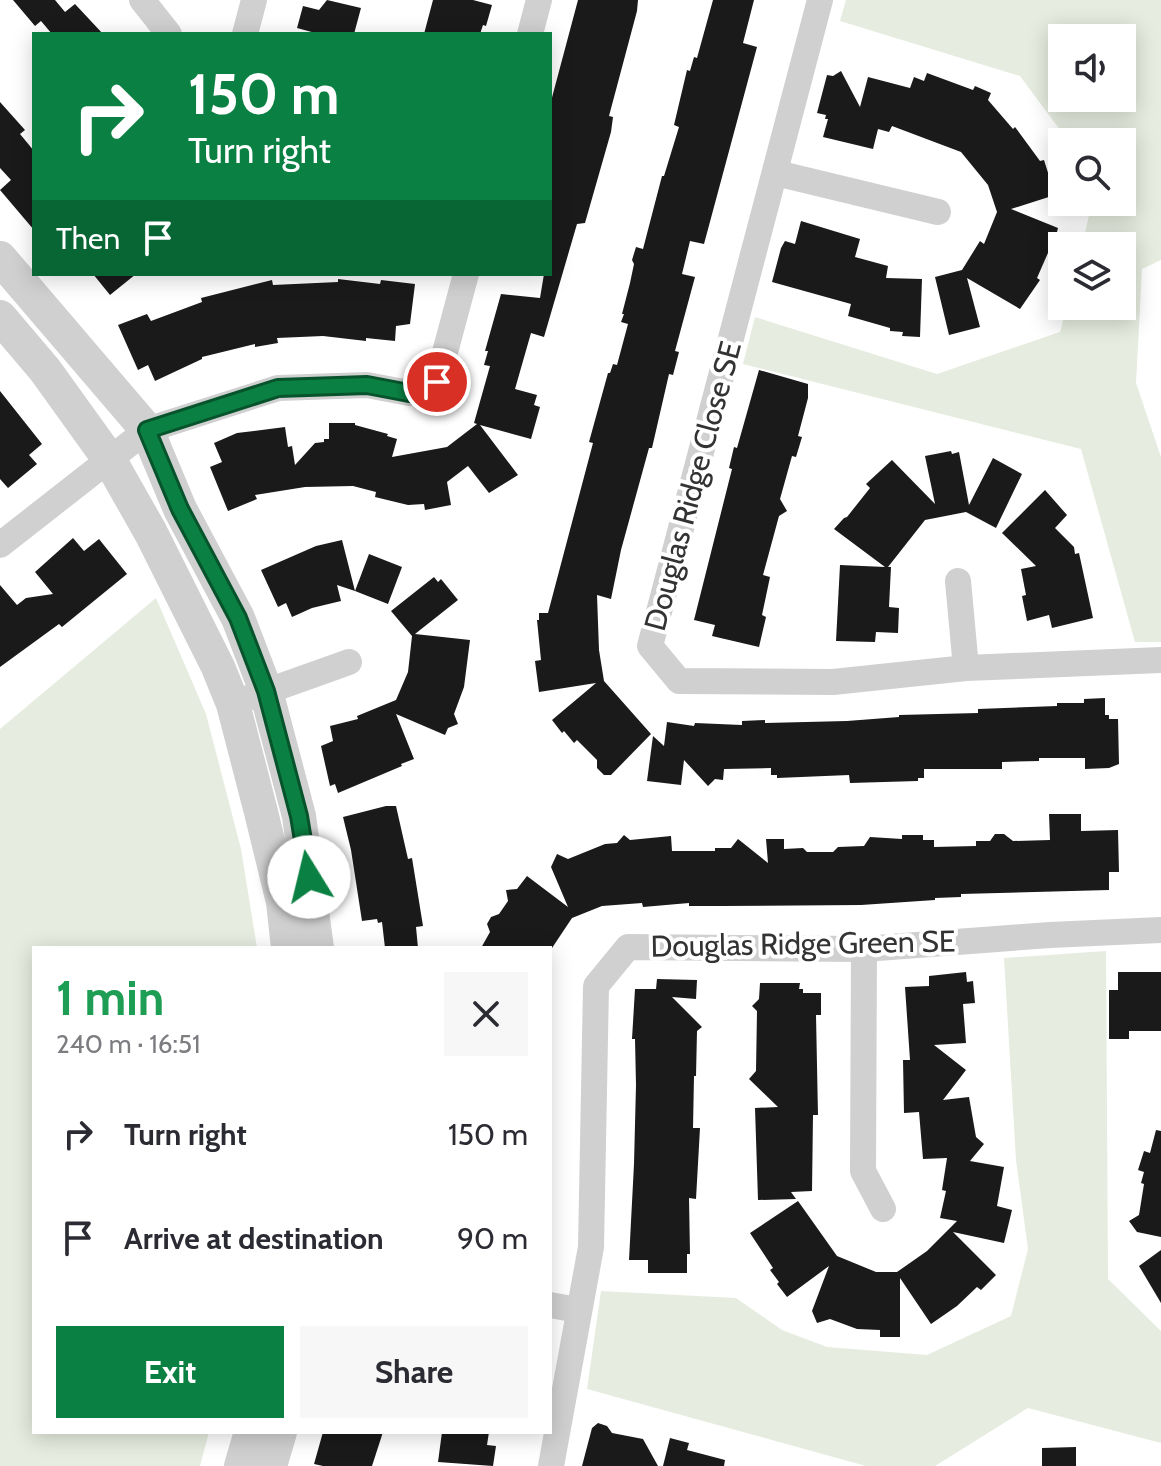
<!DOCTYPE html>
<html lang="en">
<head>
<meta charset="utf-8">
<style>
  :root { --surface:#fff; --page:#f7f7f7; --text:#2b2b33; --muted:#7c7c81; --accent:#0b8043 }
  body { margin:0; font-family:Cabin,sans-serif; background:var(--page); color:var(--text); height:100vh; display:flex; flex-direction:column; font-size:30px; white-space:nowrap }
  * { box-sizing:border-box; margin:0 }
  p { font-size:26px; color:var(--muted) }
  .icon { flex:none; width:44px; height:44px; fill:none; stroke:currentColor; stroke-width:2; stroke-linecap:round; stroke-linejoin:round }
  .map { position:relative; flex:1; overflow:hidden }
  .details { position:absolute; left:32px; top:946px; width:520px; height:488px; display:flex; flex-direction:column; background:var(--surface); border-radius:0px; box-shadow:0 4px 20px #0003 }
  .details>* { flex:none }
  .banner { position:absolute; left:32px; top:32px; width:520px; height:244px; border-radius:0px; box-shadow:0 4px 20px #0003; background:#0b8043; color:#fff; overflow:hidden }
  .buttons { position:absolute; left:1048px; top:24px; display:grid; gap:16px }
  .buttons a { display:grid; place-items:center; width:88px; height:88px; border-radius:0px; background:var(--surface); box-shadow:0 4px 20px #0003; font-size:40px }
  .pin { position:absolute; display:grid; place-items:center; width:68px; height:68px; color:#fff; margin:-34px; border:4px solid #fff; border-radius:50%; box-shadow:0 2px 8px #0007 }
  .me { position:absolute; width:88px; margin:-44px; rotate:351deg; stroke-linejoin:round; filter:drop-shadow(0 0 6px #0008) }
  .turn { display:flex; align-items:center; gap:28px; height:168px; padding:0 24px; font-size:36px }
  .turn .icon { width:104px; height:104px; stroke-width:2.5 }
  .turn b { display:block; font-size:56px; line-height:68px }
  .then { display:flex; align-items:center; height:76px; padding:0 24px; background:#0003; gap:16px; font-size:30px }
  .round { display:grid; place-items:center; flex:none; width:84px; height:84px; border-radius:0px; background:var(--page) }
  .headline { display:flex; align-items:center; justify-content:space-between; height:136px; padding:0 24px }
  h1 { font-size:48px; font-weight:700; line-height:60px; color:#1e9e55 }
  .button { display:flex; gap:16px; margin-top:auto; padding:16px 24px }
  .button a { flex:1; height:92px; border-radius:0px; background:var(--accent); color:#fff; font-size:32px; font-weight:700; line-height:92px; text-align:center }
  .button a+a { background:var(--page); color:var(--text) }
  ul { padding:0; list-style:none }
  li { display:flex; align-items:center; gap:24px; height:104px; padding:0 24px }
  li div { flex:1 }
  li b { display:block; font-size:30px }
  li em { font-style:normal }
  .map>svg:first-child { display:block }
</style>
</head>
<body>
<div class="map">
<svg width="1161" height="1466" viewBox="0 0 1161 1466">
  <rect width="100%" height="100%" fill="#fff"/>
  <g fill="#e6ecdf" fill-rule="evenodd">
    <path d="M 846,0 L 1161,0 L 1161,260 L 1142,269 L 1136,383 L 1161,457 L 1161,642 L 1135,642 L 1081,449 L 743,364 L 755,317 L 937,374 L 1060,332 L 1067,306 L 1122,306 L 1122,246 L 1082,246 L 1092,202 L 1122,202 L 1122,142 L 1069,142 L 1020,76 L 840,21 ZM 1062,38 L 1122,38 L 1122,98 L 1062,98 Z"/>
    <path d="M 156,598 L 206,714 L 241,849 L 257,948 L 34,948 L 34,1432 L 209,1432 L 200,1466 L 0,1466 L 0,729 Z"/>
    <path d="M 1106,951 L 1108,1279 L 1161,1331 L 1161,1443 L 1028,1408 L 935,1466 L 866,1466 L 587,1389 L 601,1291 L 736,1298 L 782,1330 L 827,1347 L 927,1355 L 1011,1316 L 1028,1249 L 1016,1160 L 1004,958 Z"/>
  </g>
  <g fill="#1a1a1a">
    <path d="M 13,0 L 55,0 L 65,12 L 75,4 L 103,34 L 52,34 L 41,21 L 35,26 Z"/>
    <path d="M 327,0 L 361,8 L 354,34 L 319,34 L 297,28 L 303,6 L 319,10 Z"/>
    <path d="M 433,0 L 473,0 L 492,5 L 486,26 L 483,25 L 480,34 L 424,34 Z"/>
    <path d="M 578,0 L 638,0 L 637,11 L 609,116 L 613,117 L 611,132 L 585,223 L 577,224 L 544,337 L 531,333 L 515,389 L 537,395 L 534,405 L 540,407 L 531,439 L 480,425 L 518,475 L 489,493 L 468,466 L 447,482 L 451,505 L 425,510 L 424,504 L 408,505 L 375,497 L 376,492 L 353,486 L 305,487 L 255,495 L 257,499 L 228,511 L 210,467 L 222,462 L 214,443 L 237,433 L 285,427 L 288,447 L 292,446 L 295,465 L 315,443 L 324,442 L 324,439 L 329,439 L 329,423 L 355,423 L 355,425 L 388,434 L 387,436 L 397,439 L 392,457 L 447,447 L 477,424 L 474,423 L 490,366 L 484,365 L 488,351 L 485,351 L 501,294 L 540,298 L 544,274 L 550,274 L 550,105 Z"/>
    <path d="M 713,0 L 754,0 L 743,43 L 757,47 L 704,244 L 690,241 L 682,274 L 695,277 L 675,351 L 679,352 L 673,375 L 669,374 L 652,448 L 649,448 L 621,550 L 611,599 L 597,595 L 599,650 L 604,681 L 651,734 L 611,775 L 604,775 L 597,768 L 597,760 L 577,740 L 574,743 L 564,731 L 562,733 L 552,720 L 596,683 L 539,692 L 535,661 L 541,660 L 537,620 L 539,620 L 539,613 L 548,613 L 593,443 L 589,442 L 608,373 L 610,373 L 613,364 L 617,365 L 628,324 L 621,322 L 624,314 L 622,314 L 630,283 L 634,264 L 632,260 L 636,247 L 643,249 L 662,176 L 664,176 L 679,127 L 674,125 L 687,70 L 690,71 L 694,57 L 697,58 Z"/>
    <path d="M 841,71 L 860,107 L 868,77 L 910,88 L 914,77 L 924,81 L 927,73 L 973,90 L 975,86 L 991,93 L 988,100 L 1013,129 L 1015,127 L 1040,161 L 1044,160 L 1055,195 L 1011,209 L 1058,228 L 1057,232 L 1085,246 L 1062,246 L 1062,249 L 1051,246 L 1037,278 L 1040,280 L 1020,309 L 967,278 L 980,327 L 949,335 L 935,277 L 962,270 L 980,241 L 984,244 L 997,212 L 988,185 L 961,152 L 892,126 L 889,132 L 878,129 L 873,149 L 823,137 L 828,119 L 825,119 L 826,115 L 817,113 L 827,75 L 833,76 Z"/>
    <path d="M 0,102 L 25,130 L 20,134 L 34,151 L 34,230 L 0,190 L 11,180 L 0,168 Z"/>
    <path d="M 801,221 L 860,239 L 855,257 L 888,266 L 886,278 L 922,279 L 920,337 L 902,336 L 903,332 L 890,331 L 890,328 L 848,316 L 851,304 L 772,282 L 781,248 L 785,241 L 795,244 Z"/>
    <path d="M 93,274 L 136,274 L 110,295 Z"/>
    <path d="M 338,279 L 380,284 L 381,280 L 415,284 L 410,324 L 396,326 L 395,341 L 366,338 L 366,341 L 323,336 L 277,338 L 278,343 L 255,347 L 255,344 L 202,357 L 202,359 L 155,381 L 148,365 L 138,370 L 118,325 L 147,314 L 151,321 L 202,302 L 201,298 L 272,280 L 273,285 L 338,282 Z"/>
    <path d="M 759,370 L 808,384 L 808,398 L 798,436 L 802,437 L 796,457 L 792,456 L 780,499 L 787,511 L 779,516 L 763,575 L 770,577 L 762,615 L 766,617 L 759,647 L 712,636 L 715,625 L 694,620 L 732,469 L 729,468 L 734,447 L 737,448 Z"/>
    <path d="M 0,391 L 42,444 L 29,455 L 37,464 L 8,488 L 0,479 Z"/>
    <path d="M 951,451 L 952,454 L 959,452 L 969,505 L 993,458 L 1022,474 L 996,528 L 966,512 L 925,520 L 888,567 L 891,567 L 889,607 L 899,608 L 898,633 L 876,632 L 875,642 L 836,641 L 840,565 L 885,567 L 834,529 L 844,518 L 847,517 L 870,488 L 866,484 L 892,460 L 935,504 L 925,456 Z"/>
    <path d="M 1045,490 L 1067,515 L 1055,528 L 1074,547 L 1075,554 L 1079,553 L 1093,618 L 1052,628 L 1049,615 L 1027,621 L 1022,596 L 1026,595 L 1021,569 L 1036,566 L 1002,533 Z"/>
    <path d="M 73,538 L 84,551 L 99,539 L 127,574 L 62,627 L 59,624 L 0,667 L 0,585 L 17,605 L 26,598 L 53,594 L 35,572 Z"/>
    <path d="M 342,540 L 355,591 L 337,585 L 341,601 L 312,608 L 292,617 L 286,603 L 278,607 L 261,570 L 316,546 Z"/>
    <path d="M 369,554 L 402,567 L 388,604 L 355,591 Z"/>
    <path d="M 434,577 L 438,582 L 441,579 L 458,600 L 415,634 L 470,640 L 464,687 L 454,714 L 458,724 L 448,728 L 445,735 L 396,714 L 414,759 L 401,764 L 402,766 L 338,793 L 335,784 L 330,786 L 321,746 L 333,741 L 330,726 L 358,719 L 357,716 L 396,700 L 408,672 L 412,636 L 391,611 Z"/>
    <path d="M 1105,698 L 1105,715 L 1109,715 L 1109,719 L 1118,719 L 1119,764 L 1109,768 L 1085,769 L 1085,758 L 1039,758 L 1039,761 L 1002,762 L 1002,769 L 924,769 L 924,778 L 918,778 L 918,781 L 850,783 L 849,775 L 777,778 L 777,775 L 771,775 L 771,768 L 724,769 L 723,780 L 715,779 L 708,786 L 684,760 L 681,785 L 647,781 L 653,736 L 664,746 L 667,722 L 694,726 L 695,723 L 742,725 L 742,721 L 765,720 L 765,723 L 847,721 L 899,717 L 899,715 L 978,713 L 978,709 L 1057,706 L 1057,703 L 1084,703 L 1084,699 Z"/>
    <path d="M 386,806 L 396,806 L 408,859 L 412,858 L 423,926 L 416,927 L 418,948 L 385,948 L 382,922 L 378,923 L 377,919 L 362,921 L 351,850 L 343,817 Z"/>
    <path d="M 1049,814 L 1081,814 L 1081,831 L 1118,830 L 1119,872 L 1109,872 L 1109,890 L 961,894 L 961,897 L 935,898 L 935,900 L 861,905 L 721,906 L 689,906 L 689,903 L 643,907 L 642,903 L 602,906 L 572,918 L 552,948 L 481,948 L 490,932 L 487,924 L 491,917 L 499,914 L 508,901 L 506,890 L 517,889 L 527,876 L 568,907 L 551,867 L 557,854 L 568,859 L 605,844 L 617,843 L 624,835 L 630,840 L 671,836 L 672,851 L 715,851 L 715,848 L 731,848 L 738,839 L 768,863 L 766,839 L 784,839 L 784,849 L 803,848 L 807,852 L 833,852 L 838,847 L 864,846 L 870,837 L 902,839 L 902,835 L 923,835 L 923,840 L 934,840 L 934,847 L 976,846 L 976,841 L 990,841 L 995,834 L 1004,834 L 1013,841 L 1050,840 Z"/>
    <path d="M 966,972 L 967,982 L 973,981 L 975,1003 L 963,1004 L 966,1043 L 934,1045 L 966,1070 L 943,1100 L 969,1097 L 976,1137 L 984,1144 L 970,1161 L 1004,1167 L 997,1206 L 1012,1210 L 1004,1243 L 953,1232 L 996,1275 L 981,1290 L 977,1287 L 957,1306 L 931,1324 L 900,1278 L 900,1337 L 880,1337 L 880,1330 L 857,1329 L 830,1319 L 817,1323 L 812,1311 L 829,1266 L 787,1297 L 777,1284 L 779,1282 L 770,1270 L 773,1268 L 750,1233 L 798,1201 L 837,1256 L 876,1272 L 897,1272 L 927,1251 L 957,1221 L 940,1218 L 946,1191 L 942,1190 L 947,1158 L 923,1159 L 919,1112 L 904,1113 L 903,1060 L 910,1060 L 905,987 L 929,986 L 929,976 Z"/>
    <path d="M 1118,972 L 1161,972 L 1161,1031 L 1129,1031 L 1129,1039 L 1109,1039 L 1109,990 L 1118,990 Z"/>
    <path d="M 657,979 L 697,980 L 696,999 L 672,997 L 702,1027 L 697,1031 L 696,1076 L 694,1076 L 693,1128 L 700,1128 L 696,1199 L 689,1198 L 690,1254 L 687,1254 L 687,1273 L 648,1273 L 648,1260 L 629,1260 L 634,1164 L 636,1085 L 635,1039 L 632,1039 L 635,989 L 656,989 Z"/>
    <path d="M 760,983 L 800,983 L 799,989 L 803,989 L 803,993 L 821,993 L 821,1015 L 816,1015 L 818,1115 L 813,1115 L 812,1191 L 791,1192 L 796,1199 L 758,1200 L 755,1108 L 778,1107 L 749,1079 L 756,1071 L 757,1011 L 752,1006 L 759,999 Z"/>
    <path d="M 1156,1130 L 1161,1131 L 1161,1237 L 1137,1232 L 1129,1221 L 1139,1215 L 1144,1184 L 1141,1183 L 1144,1172 L 1138,1170 L 1144,1151 L 1150,1153 Z"/>
    <path d="M 1161,1250 L 1161,1303 L 1139,1266 Z"/>
    <path d="M 598,1423 L 607,1426 L 612,1433 L 643,1439 L 658,1466 L 582,1466 L 592,1428 Z"/>
    <path d="M 323,1432 L 383,1432 L 372,1466 L 323,1466 L 314,1464 Z"/>
    <path d="M 442,1432 L 489,1432 L 487,1445 L 496,1446 L 493,1466 L 438,1462 Z"/>
    <path d="M 670,1438 L 689,1443 L 687,1450 L 725,1460 L 724,1466 L 663,1466 Z"/>
    <path d="M 1076,1447 L 1076,1466 L 1042,1466 L 1042,1448 Z"/>
  </g>
  <g fill="none" stroke-linecap="round" stroke-linejoin="round">
    <g stroke="#d0d0d0" stroke-width="26">
      <path d="M 142,0 L 169,34"/>
      <path d="M 820,0 L 650,646 L 679,681 L 833,682 L 966,668 L 1161,660"/>
      <path d="M 245,34 L 254,0"/>
      <path d="M 530,34 L 539,0"/>
      <path d="M 776,173 L 938,212"/>
      <path d="M 0,545 L 147,430 L 278,388 L 367,385 L 409,393 L 437,382 L 466,274"/>
      <path d="M 958,581 L 966,668"/>
      <path d="M 251,697 L 349,662"/>
      <path d="M 864,949 L 863,1171 L 883,1209"/>
      <path d="M 550,1305 L 578,1310"/>
      <path d="M 551,1466 L 591,1247 L 596,986 L 628,947 L 864,949 L 1050,935 L 1161,930"/>
    </g>
    <g stroke="#d0d0d0" stroke-width="34">
      <path d="M 0,258 L 147,430 L 180,509 L 238,618 L 266,691 L 299,816 L 317,948"/>
      <path d="M 0,317 L 45,370 L 109,459 L 151,533 L 218,667 L 233,704 L 261,812 L 283,902 L 288,948"/>
      <path d="M 241,1466 L 251,1432"/>
      <path d="M 270,1466 L 280,1432"/>
    </g>
  </g>
  <g fill="none" stroke-linecap="round" stroke-linejoin="round">
    <g stroke="#07532c" stroke-width="20">
      <path id="route" d="M 309,877 L 299,816 L 266,691 L 238,618 L 180,509 L 147,430 L 278,388 L 367,385 L 409,393 L 437,382"/>
    </g>
    <use href="#route" stroke="#0b8043" stroke-width="14"/>
  </g>
  <g text-anchor="middle" stroke-width="8" stroke-linejoin="round" paint-order="stroke">
    <g font-size="30" fill="#333" stroke="#fff">
      <text transform="translate(693 486) rotate(-75)" y="10">Douglas Ridge Close SE</text>
      <text transform="translate(803 944) rotate(-1)" y="10">Douglas Ridge Green SE</text>
    </g>
  </g>
</svg>
<div class="buttons">
<a><svg class="icon" aria-label="sound" viewBox="0 0 24 24"><path d="M4 9h4l5-4v14l-5-4H4zM17 9q2 3 0 6"/></svg></a>
<a><svg class="icon" aria-label="search" viewBox="0 0 24 24"><circle cx="10" cy="10" r="6"/><path d="M15 15l6 6"/></svg></a>
<a><svg class="icon" aria-label="layers" viewBox="0 0 24 24"><path d="M12 4l9 5-9 5-9-5zM3 14l9 5 9-5"/></svg></a>
</div>
<div class="pin" style="left:437px;top:382px;background:#d93025"><svg class="icon" aria-label="arrive" viewBox="0 0 24 24"><path d="M6 21V4h12l-3 4 3 4H6"/></svg></div>
<svg class="me" style="left:309px;top:877px" viewBox="-20 -20 40 40"><circle r="19" fill="#fff"/><path d="M0-13L10 11 0 6-10 11z" fill="#0b8043"/></svg>
<div class="banner">
<div class="turn"><svg class="icon" aria-label="right" viewBox="0 0 24 24"><path d="M7 20v-9h11M14 6l5 5-5 5"/></svg><div><b>150 m</b>Turn right</div></div>
<div class="then">Then<svg class="icon" aria-label="arrive" viewBox="0 0 24 24"><path d="M6 21V4h12l-3 4 3 4H6"/></svg></div>
</div>
<section class="details">
<div class="headline"><div><h1>1 min</h1><p>240 m · 16:51</p></div><a class="round"><svg class="icon" aria-label="close" viewBox="0 0 24 24"><path d="M6 6l12 12M18 6L6 18"/></svg></a></div>
<ul>
<li><svg class="icon" aria-label="right" viewBox="0 0 24 24"><path d="M7 20v-9h11M14 6l5 5-5 5"/></svg><div><b>Turn right</b></div><em>150 m</em></li>
<li><svg class="icon" aria-label="arrive" viewBox="0 0 24 24"><path d="M6 21V4h12l-3 4 3 4H6"/></svg><div><b>Arrive at destination</b></div><em>90 m</em></li>
</ul>
<div class="button"><a>Exit</a><a>Share</a></div>
</section>
</div>
</body>
</html>
